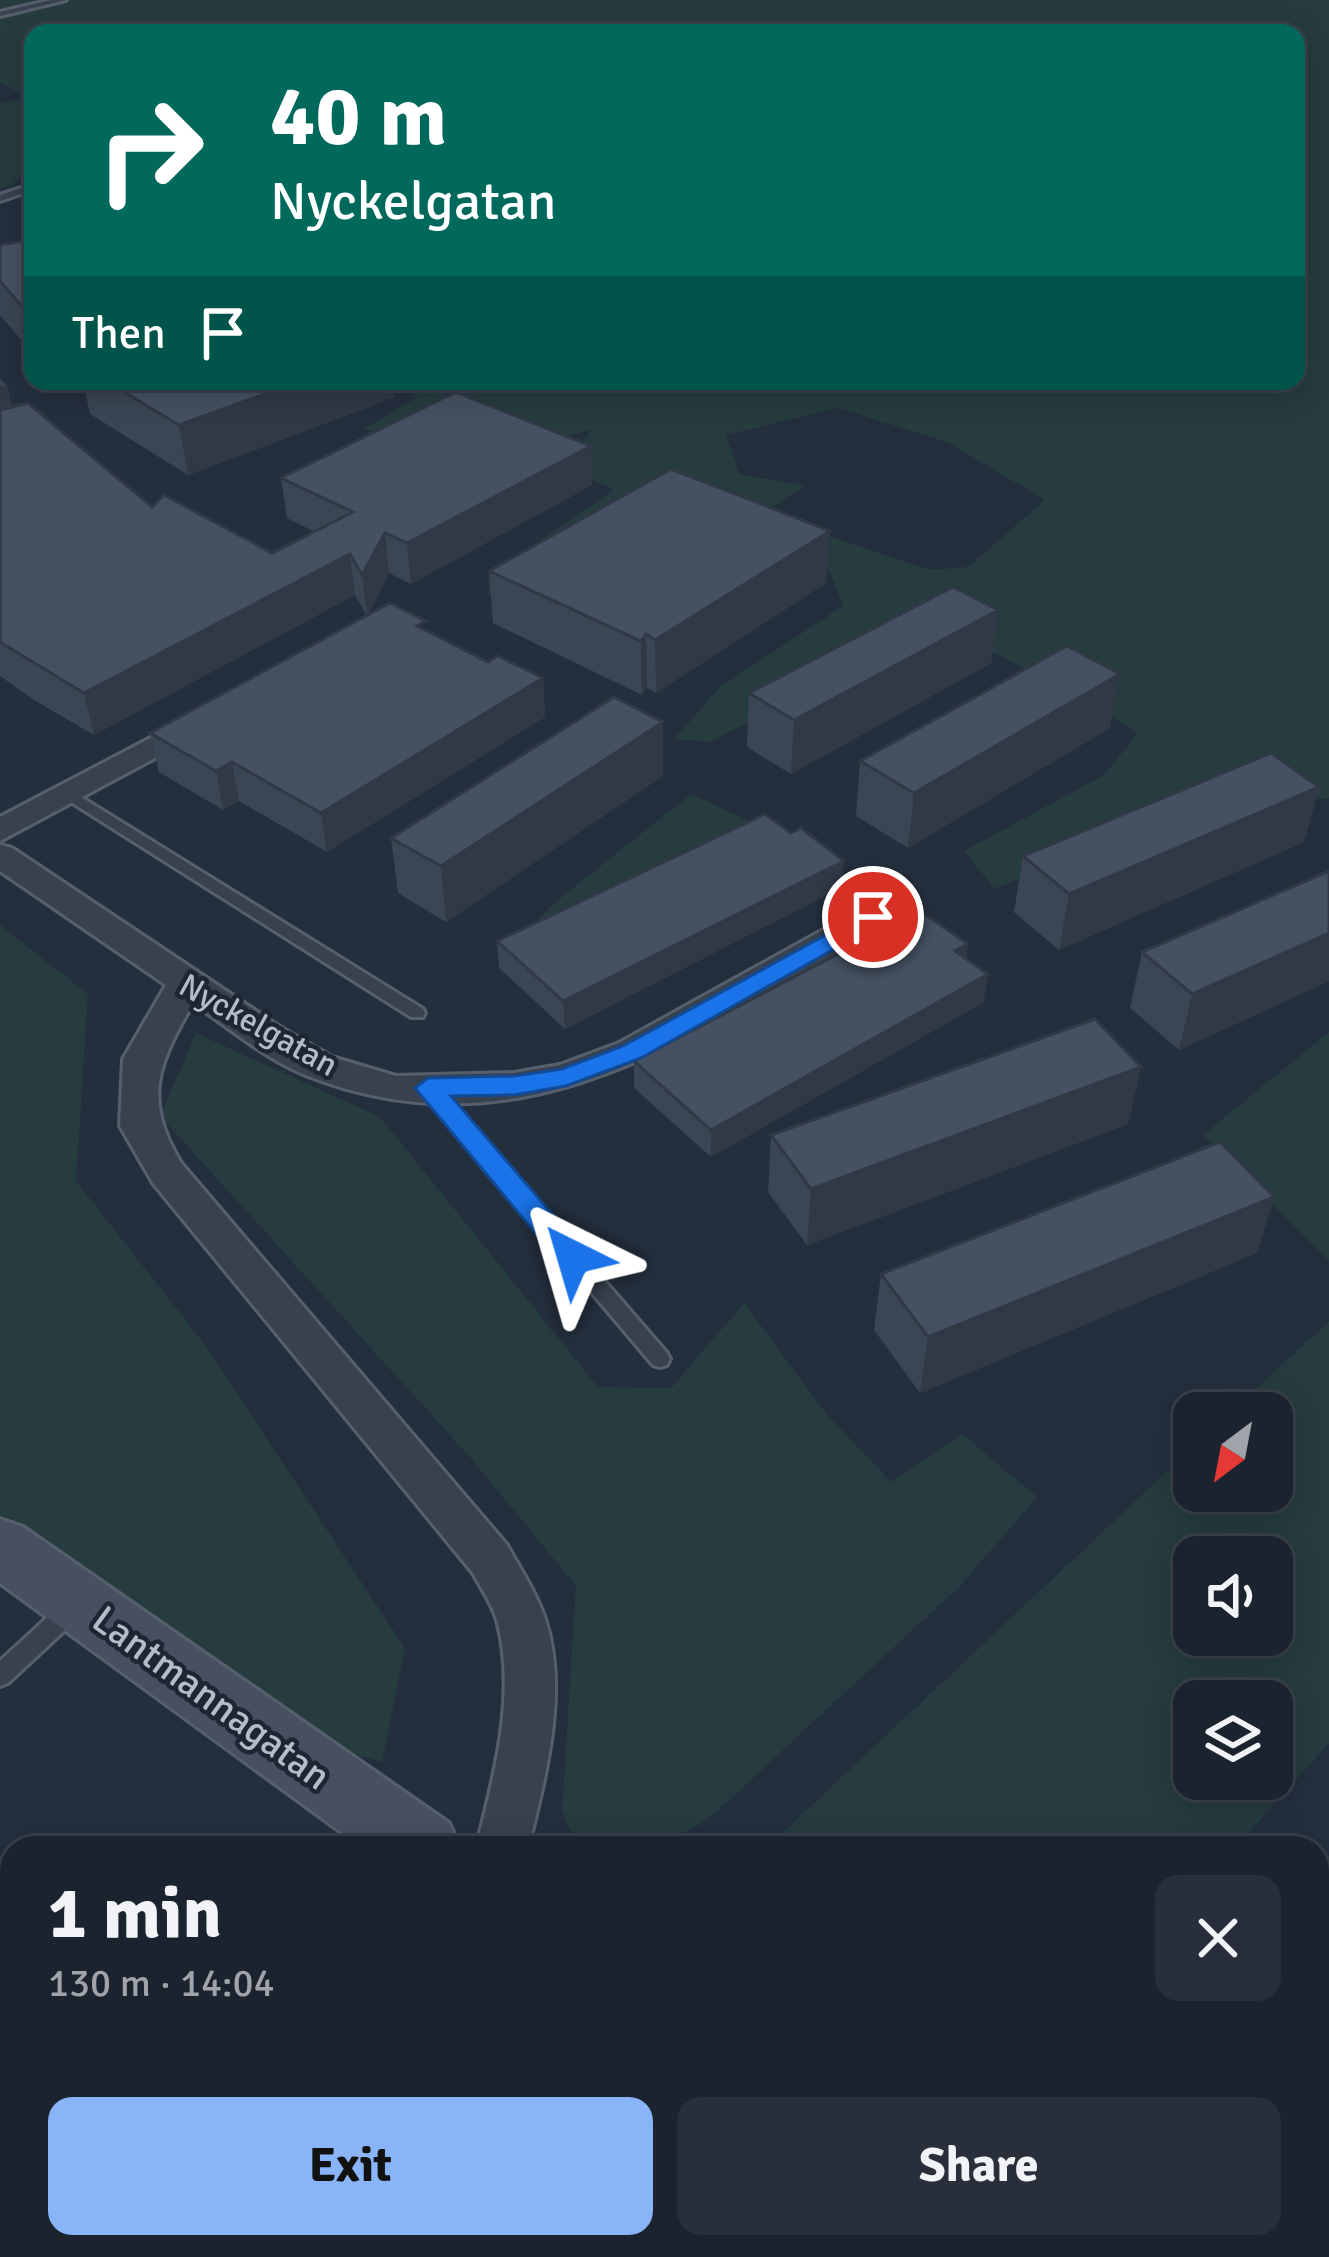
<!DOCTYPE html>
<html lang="en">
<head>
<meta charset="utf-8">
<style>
  :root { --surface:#1b232e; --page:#282f3a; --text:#f1f3f6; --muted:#a0a4aa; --line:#39404a; --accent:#8ab4f8 }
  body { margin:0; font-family:Signika,sans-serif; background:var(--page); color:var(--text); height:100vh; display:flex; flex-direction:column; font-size:45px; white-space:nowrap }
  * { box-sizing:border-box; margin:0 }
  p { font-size:39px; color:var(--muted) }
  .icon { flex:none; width:66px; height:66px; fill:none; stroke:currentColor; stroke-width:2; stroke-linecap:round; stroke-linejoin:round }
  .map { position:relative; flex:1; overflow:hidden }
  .sheet { position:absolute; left:0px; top:1836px; width:1329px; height:423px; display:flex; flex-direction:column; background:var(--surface); border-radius:36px 36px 0 0; box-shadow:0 6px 30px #0003,0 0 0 3px var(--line) }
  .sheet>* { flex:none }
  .hud { position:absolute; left:24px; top:24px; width:1281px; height:366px; border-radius:24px; box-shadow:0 6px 30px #0003,0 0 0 3px var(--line); background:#00695c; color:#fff; overflow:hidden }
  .needle { width:78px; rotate:212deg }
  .buttons { position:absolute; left:1173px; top:1392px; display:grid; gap:24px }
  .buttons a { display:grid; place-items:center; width:120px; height:120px; border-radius:24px; background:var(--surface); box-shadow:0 6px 30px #0003,0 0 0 3px var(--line); font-size:60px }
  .pin { position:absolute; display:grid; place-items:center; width:102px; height:102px; color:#fff; margin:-51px; border:6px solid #fff; border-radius:50%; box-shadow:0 3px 12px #0007 }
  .me { position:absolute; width:132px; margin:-66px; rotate:320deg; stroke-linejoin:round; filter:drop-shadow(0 0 9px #0008) }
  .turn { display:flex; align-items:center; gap:42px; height:252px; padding:0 48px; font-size:54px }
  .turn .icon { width:156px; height:156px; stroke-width:2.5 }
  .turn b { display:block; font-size:84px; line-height:102px }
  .then { display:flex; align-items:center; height:114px; padding:0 48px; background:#0003; gap:24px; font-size:45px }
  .round { display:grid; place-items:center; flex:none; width:126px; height:126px; border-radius:24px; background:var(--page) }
  .headline { display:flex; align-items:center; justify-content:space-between; height:204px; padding:0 48px }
  h1 { font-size:72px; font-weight:700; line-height:90px }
  .button { display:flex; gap:24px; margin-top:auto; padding:24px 48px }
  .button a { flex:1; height:138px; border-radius:24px; background:var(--accent); color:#111; font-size:48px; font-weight:700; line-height:138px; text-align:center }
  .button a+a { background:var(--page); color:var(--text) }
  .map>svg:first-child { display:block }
</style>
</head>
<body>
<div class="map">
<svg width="1329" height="2257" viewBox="0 0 1329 2257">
  <rect width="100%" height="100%" fill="#242f3e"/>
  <g fill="#263c3f" fill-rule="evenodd">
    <path d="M 0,0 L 1329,0 L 1329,798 L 1198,805 L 995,889 L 964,851 L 1104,775 L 1138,733 L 1063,687 L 938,625 L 710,742 L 674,739 L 720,687 L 843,606 L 830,572 L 785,521 L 929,570 L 968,567 L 1045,500 L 947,442 L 838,408 L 726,435 L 739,474 L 804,486 L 741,528 L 633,520 L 489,595 L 488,576 L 614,490 L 561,465 L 592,430 C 516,449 439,456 364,429 L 417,397 L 388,381 L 1296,381 L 1296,33 L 33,33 L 33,92 L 23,94 L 0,83 Z"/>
    <path d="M 33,95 L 33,167 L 24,169 L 14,185 L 0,189 L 0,104 Z"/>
    <path d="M 691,794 L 762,827 L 510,947 L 553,904 Z"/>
    <path d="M 0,925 L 88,994 L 76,1181 L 202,1341 L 405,1648 L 382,1762 L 318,1744 L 0,1521 Z"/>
    <path d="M 1329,1032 L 1329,1261 L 1203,1135 Z"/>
    <path d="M 196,1033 L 380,1117 L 598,1387 L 671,1388 L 744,1303 L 828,1416 L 891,1482 L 962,1434 L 1037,1497 L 960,1586 L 713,1815 L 663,1848 L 577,1848 L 562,1812 L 576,1586 L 470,1457 L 160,1116 Z"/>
    <path d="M 1329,1321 L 1329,1743 L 1235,1848 L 766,1848 L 1194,1446 L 1194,1491 L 1272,1491 L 1272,1413 L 1230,1413 ZM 1194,1557 L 1272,1557 L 1272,1635 L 1194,1635 ZM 1194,1701 L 1272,1701 L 1272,1779 L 1194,1779 Z"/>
  </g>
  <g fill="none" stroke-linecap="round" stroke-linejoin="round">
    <g stroke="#565f6c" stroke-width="6">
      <g id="lane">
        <path d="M 51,0 L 66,0 L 0,16 L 0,12 Z"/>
        <path d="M 33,184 L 33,190 L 0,201 L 0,195 Z"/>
        <path d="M 68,789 L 423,1009 L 425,1013 L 423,1017 L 411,1017 L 63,797 L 60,794 Z"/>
        <path d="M 428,1082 L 434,1084 L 667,1353 L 670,1359 L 667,1365 L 660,1367 L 653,1365 L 422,1092 L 419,1088 L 422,1084 Z"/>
        <path d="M 71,1600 L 79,1603 L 82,1610 L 79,1617 L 8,1683 L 0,1686 L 0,1661 L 63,1603 Z"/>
      </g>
    </g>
    <g stroke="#565f6c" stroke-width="6">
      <g id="street">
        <path d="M 200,712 L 211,714 L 216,721 L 211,728 L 0,841 L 0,817 Z"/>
        <path d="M 0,845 L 12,848 L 280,1027 L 332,1057 L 396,1076 L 514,1073 L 560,1065 L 619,1043 L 861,909 L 885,909 L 890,917 L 885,925 C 702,1029 529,1162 308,1076 C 267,1060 229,1028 193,1003 C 158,1065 142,1098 181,1163 L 507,1545 C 520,1569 536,1592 545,1619 C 569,1690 545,1778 528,1848 L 476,1848 C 494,1778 516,1696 498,1624 C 494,1606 482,1590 473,1573 L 153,1183 L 120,1126 L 123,1059 L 166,985 L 0,871 Z"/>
      </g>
    </g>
    <g stroke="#565f6c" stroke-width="6">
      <g id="secondary">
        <path d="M 0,1519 L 23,1527 L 449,1823 L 460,1848 L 363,1848 L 0,1583 Z"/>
        <path d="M 938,2247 L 1032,2247 L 1036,2257 L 942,2257 Z"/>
      </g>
    </g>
    <use href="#lane" fill="#38414e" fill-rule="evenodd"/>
    <use href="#street" fill="#38414e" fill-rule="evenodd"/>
    <use href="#secondary" fill="#465061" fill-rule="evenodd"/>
  </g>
  <g fill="#3b4654">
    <path d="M 33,239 L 33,354 L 0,315 L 0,245 Z"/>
    <path d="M 0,379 L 7,385 L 12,407 L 152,507 L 272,553 L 315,532 L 287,518 L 281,478 L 592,485 L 411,584 L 389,573 L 367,616 L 355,595 L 94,735 L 34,700 L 0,676 Z"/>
    <path d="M 83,381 L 393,381 L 395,397 L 188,475 L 90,414 Z"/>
    <path d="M 830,531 L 826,583 L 656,693 L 647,688 L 642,695 L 493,623 L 489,571 Z"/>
    <path d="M 998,610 L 991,663 L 791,774 L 747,747 L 749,693 Z"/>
    <path d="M 427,631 L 488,662 L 543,678 L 545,717 L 327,852 L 239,801 L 223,810 L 159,772 L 150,733 Z"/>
    <path d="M 1110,728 L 908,848 L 856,816 L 860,761 Z"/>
    <path d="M 663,776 L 446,922 L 398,893 L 391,838 Z"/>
    <path d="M 1319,787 L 1304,842 L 1059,950 L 1014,912 L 1023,856 Z"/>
    <path d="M 844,861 L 841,888 L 565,1029 L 499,968 L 497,941 Z"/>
    <path d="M 1329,871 L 1329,981 L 1179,1050 L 1130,1008 L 1142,952 Z"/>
    <path d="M 968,944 L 966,959 L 984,1002 L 711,1157 L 634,1088 L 634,1061 Z"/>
    <path d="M 1141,1067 L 1128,1124 L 807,1245 L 768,1192 L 771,1135 Z"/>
    <path d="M 1274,1197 L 1257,1253 L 920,1393 L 874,1330 L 881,1274 Z"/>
  </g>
  <g fill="#303945">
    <path d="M 33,309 L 33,341 L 26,311 Z"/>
    <path d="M 300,381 L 393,381 L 395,397 L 188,475 L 179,425 Z"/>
    <path d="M 7,385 L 16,423 L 0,429 L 0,387 Z"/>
    <path d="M 591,446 L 592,485 L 411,584 L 407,543 Z"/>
    <path d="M 830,531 L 826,583 L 656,693 L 655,640 Z"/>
    <path d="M 385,533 L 389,573 L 367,616 L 362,575 Z"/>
    <path d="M 350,554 L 355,595 L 94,735 L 84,693 Z"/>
    <path d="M 998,610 L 991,663 L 791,774 L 794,720 Z"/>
    <path d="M 646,634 L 647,688 L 642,695 L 641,641 Z"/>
    <path d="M 1120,674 L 1110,728 L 908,848 L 914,793 Z"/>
    <path d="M 543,678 L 545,717 L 327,852 L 321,813 Z"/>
    <path d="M 663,722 L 663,776 L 446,922 L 441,866 Z"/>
    <path d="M 232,762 L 239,801 L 223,810 L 216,771 Z"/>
    <path d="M 1319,787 L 1304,842 L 1059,950 L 1069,894 Z"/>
    <path d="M 844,861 L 841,888 L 565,1029 L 563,1001 Z"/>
    <path d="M 1329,933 L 1329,981 L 1179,1050 L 1192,994 Z"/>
    <path d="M 968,944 L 964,972 L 955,951 Z"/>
    <path d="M 988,974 L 984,1002 L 711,1157 L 711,1130 Z"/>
    <path d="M 1141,1067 L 1128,1124 L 807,1245 L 811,1189 Z"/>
    <path d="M 1274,1197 L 1257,1253 L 920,1393 L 928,1337 Z"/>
    <path d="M 22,2247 L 67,2247 L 58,2257 L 13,2257 Z"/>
  </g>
  <g fill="#455162" stroke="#303945" stroke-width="3">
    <path d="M 33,239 L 33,309 L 26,311 L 0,281 L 0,245 Z"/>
    <path d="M 106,381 L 300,381 L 179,425 Z"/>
    <path d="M 456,392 L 591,446 L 407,543 L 385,533 L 362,575 L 350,554 L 84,693 L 0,642 L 0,410 L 28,403 L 152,507 L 164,495 L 272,553 L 353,512 L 281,478 Z"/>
    <path d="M 671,469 L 830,531 L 655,640 L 646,634 L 641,641 L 489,571 Z"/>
    <path d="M 953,587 L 998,610 L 794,720 L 749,693 Z"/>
    <path d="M 390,603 L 426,621 L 417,626 L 488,662 L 498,656 L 543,678 L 321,813 L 232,762 L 216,771 L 150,733 Z"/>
    <path d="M 1067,646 L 1120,674 L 914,793 L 860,761 Z"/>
    <path d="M 614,697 L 663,722 L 441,866 L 391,838 Z"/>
    <path d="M 1271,753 L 1319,787 L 1069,894 L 1023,856 Z"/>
    <path d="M 765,814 L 791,833 L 801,828 L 844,861 L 563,1001 L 497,941 Z"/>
    <path d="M 1329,871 L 1329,933 L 1192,994 L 1142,952 Z"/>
    <path d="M 920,911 L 968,944 L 955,951 L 988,974 L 711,1130 L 634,1061 Z"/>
    <path d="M 1095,1019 L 1141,1067 L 811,1189 L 771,1135 Z"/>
    <path d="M 1220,1142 L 1274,1197 L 928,1337 L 881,1274 Z"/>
    <path d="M 0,2069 L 12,2080 L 12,2247 L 22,2247 L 13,2257 L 0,2257 Z"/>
  </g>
  <path fill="#1a73e8" stroke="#114b97" stroke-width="3" d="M 873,909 L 882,911 L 882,922 L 641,1058 L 566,1086 L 514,1095 L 451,1096 L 583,1250 L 587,1257 L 583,1265 L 562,1265 L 415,1088 L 428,1078 L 514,1076 L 562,1069 L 623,1046 Z"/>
  <g text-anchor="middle" stroke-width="9" stroke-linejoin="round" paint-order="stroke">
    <g font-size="33" fill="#b4bcc9" stroke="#1d2633">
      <text transform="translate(259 1024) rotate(29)" y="12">Nyckelgatan</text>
    </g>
    <g font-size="39" fill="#b4bcc9" stroke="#1d2633">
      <text transform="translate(212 1697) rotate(36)" y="14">Lantmannagatan</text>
    </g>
  </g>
</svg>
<div class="buttons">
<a><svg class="needle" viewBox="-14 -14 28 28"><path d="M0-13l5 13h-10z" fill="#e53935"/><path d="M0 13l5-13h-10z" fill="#a0a4aa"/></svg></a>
<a><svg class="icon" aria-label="sound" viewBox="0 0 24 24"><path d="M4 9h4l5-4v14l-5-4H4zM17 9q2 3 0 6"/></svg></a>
<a><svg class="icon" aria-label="layers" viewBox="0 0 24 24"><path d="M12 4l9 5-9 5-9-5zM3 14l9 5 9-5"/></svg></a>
</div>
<div class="pin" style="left:873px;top:917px;background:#d93025"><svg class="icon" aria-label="arrive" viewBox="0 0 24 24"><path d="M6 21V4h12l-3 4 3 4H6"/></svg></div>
<svg class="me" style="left:573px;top:1257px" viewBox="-20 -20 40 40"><path d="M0-17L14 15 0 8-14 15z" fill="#1a73e8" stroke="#fff" stroke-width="4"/></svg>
<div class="hud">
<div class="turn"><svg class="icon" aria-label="right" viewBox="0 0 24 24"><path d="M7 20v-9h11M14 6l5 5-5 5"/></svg><div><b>40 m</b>Nyckelgatan</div></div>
<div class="then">Then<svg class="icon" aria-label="arrive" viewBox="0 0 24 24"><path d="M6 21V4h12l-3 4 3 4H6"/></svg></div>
</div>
<section class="sheet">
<div class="headline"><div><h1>1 min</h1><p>130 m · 14:04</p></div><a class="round"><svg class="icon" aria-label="close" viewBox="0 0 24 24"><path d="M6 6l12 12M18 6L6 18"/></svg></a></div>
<div class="button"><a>Exit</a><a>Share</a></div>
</section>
</div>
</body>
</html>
